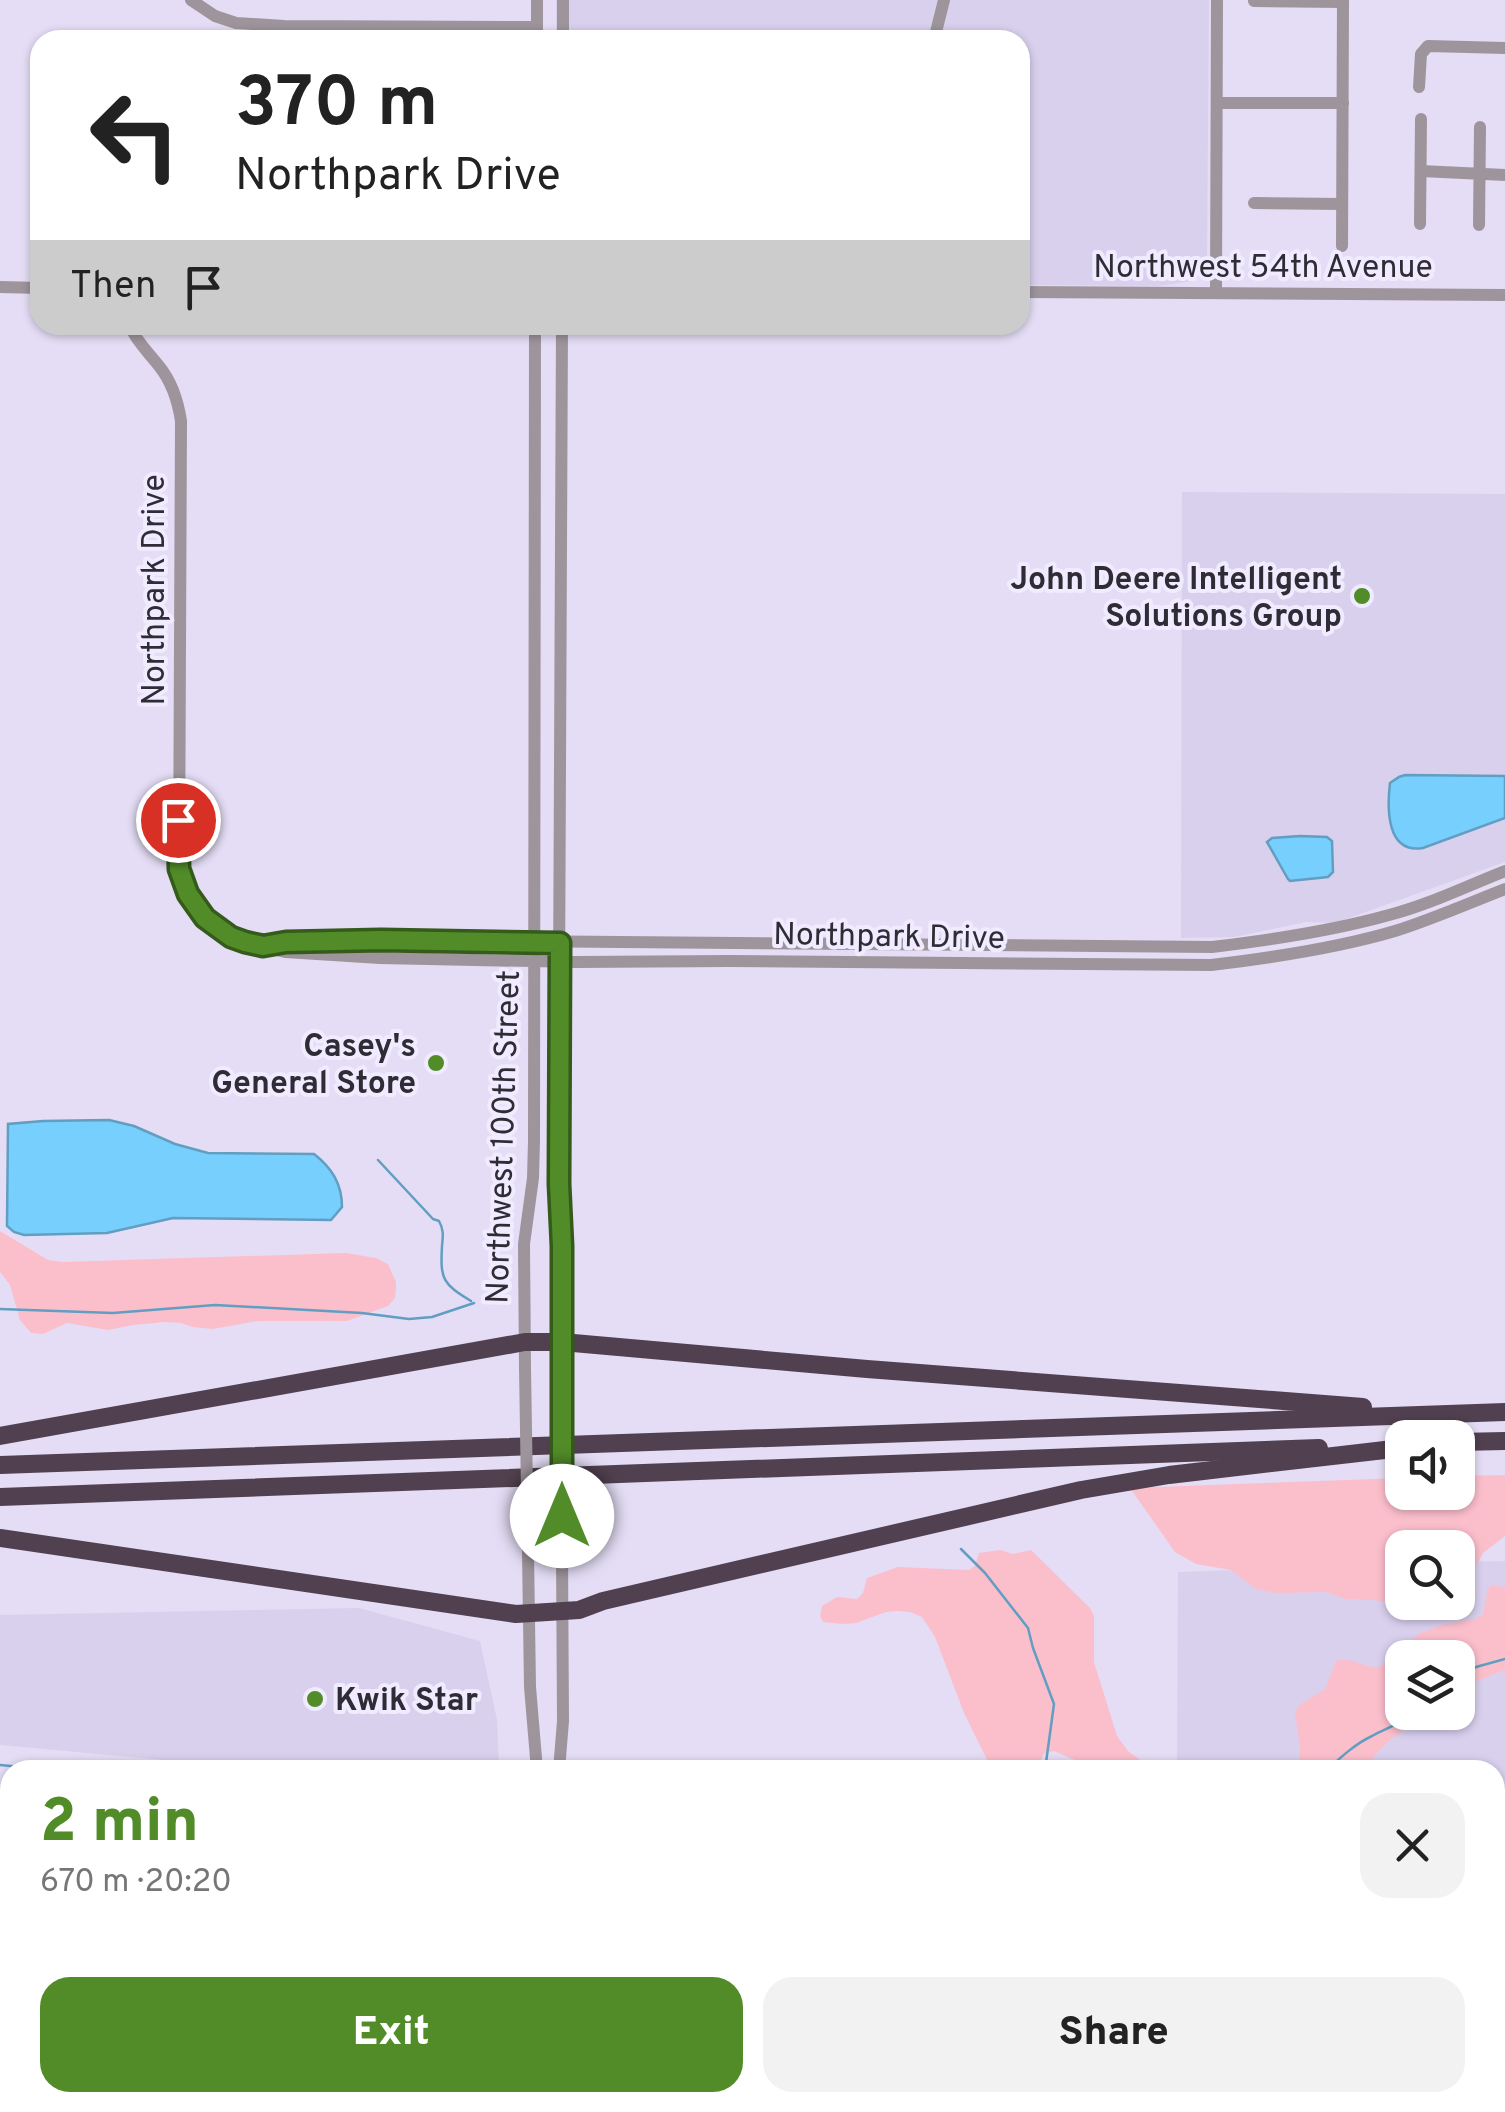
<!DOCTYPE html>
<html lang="en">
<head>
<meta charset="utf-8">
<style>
  :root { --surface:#fff; --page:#f2f2f2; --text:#222; --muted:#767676; --accent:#518c29 }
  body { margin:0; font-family:Overpass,sans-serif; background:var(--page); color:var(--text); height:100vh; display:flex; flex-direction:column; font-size:38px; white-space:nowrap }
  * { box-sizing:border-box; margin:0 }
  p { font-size:32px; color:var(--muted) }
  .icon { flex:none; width:55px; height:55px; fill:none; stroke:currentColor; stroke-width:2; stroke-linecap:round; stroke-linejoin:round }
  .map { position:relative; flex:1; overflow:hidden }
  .side { position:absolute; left:0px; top:1760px; width:1505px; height:352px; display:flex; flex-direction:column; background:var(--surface); border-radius:30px 30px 0 0; box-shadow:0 2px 8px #0004 }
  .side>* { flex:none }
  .top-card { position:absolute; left:30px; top:30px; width:1000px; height:305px; border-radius:30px; box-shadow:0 2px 8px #0004; background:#fff; color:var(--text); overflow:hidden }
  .tools { position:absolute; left:1385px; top:1420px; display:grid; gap:20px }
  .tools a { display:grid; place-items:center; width:90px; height:90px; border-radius:20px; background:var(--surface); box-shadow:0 2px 8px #0004; font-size:50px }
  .pin { position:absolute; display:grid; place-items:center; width:85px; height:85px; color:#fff; margin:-42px; border:5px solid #fff; border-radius:50%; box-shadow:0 2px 10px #0007 }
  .me { position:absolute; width:110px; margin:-55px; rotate:0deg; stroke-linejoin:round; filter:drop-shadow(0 0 8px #0008) }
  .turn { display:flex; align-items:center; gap:35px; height:210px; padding:0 40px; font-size:45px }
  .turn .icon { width:130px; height:130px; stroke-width:2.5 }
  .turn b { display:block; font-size:70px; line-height:85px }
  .then { display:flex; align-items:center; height:95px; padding:0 40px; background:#0003; gap:20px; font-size:38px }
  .round { display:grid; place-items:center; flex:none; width:105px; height:105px; border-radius:30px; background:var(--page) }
  .overview { display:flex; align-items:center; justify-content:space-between; height:170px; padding:0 40px }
  h1 { font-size:60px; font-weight:800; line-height:75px; color:var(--accent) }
  .cta { display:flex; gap:20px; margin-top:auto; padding:20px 40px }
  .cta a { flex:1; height:115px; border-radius:30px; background:var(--accent); color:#fff; font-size:40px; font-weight:800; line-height:115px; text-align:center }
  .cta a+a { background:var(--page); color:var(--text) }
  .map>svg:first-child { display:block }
</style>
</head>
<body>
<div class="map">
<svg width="1505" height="2112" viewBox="0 0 1505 2112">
  <rect width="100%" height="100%" fill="#e4ddf5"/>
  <g fill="#d9d0ee" fill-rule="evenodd">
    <path d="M 556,0 L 1209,0 L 1207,264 L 1202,274 L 1193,281 L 1159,286 L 1020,285 L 1020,40 L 556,40 Z"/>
    <path d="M 1182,492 L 1505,494 L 1505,862 L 1335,923 L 1306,922 L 1234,937 L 1181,938 Z"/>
    <path d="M 1505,1561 L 1505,2112 L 1175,2112 L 1175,2102 L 1495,2102 L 1495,1770 L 1177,1770 L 1178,1572 L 1402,1564 L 1402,1602 L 1458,1602 L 1458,1562 ZM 1402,1658 L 1458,1658 L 1458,1712 L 1402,1712 Z"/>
    <path d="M 359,1608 L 480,1641 L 497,1720 L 499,1770 L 183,1770 L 164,1760 L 0,1745 L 0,1615 Z"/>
    <path d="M 0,1837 L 10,1837 L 10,2102 L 521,2103 L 517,2112 L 0,2112 Z"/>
  </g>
  <g fill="#fbbfcc">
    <path d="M 0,1231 L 48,1260 L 62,1262 L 346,1253 L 376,1258 L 388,1264 L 396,1282 L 396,1290 L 395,1298 L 388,1306 L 347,1321 L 257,1321 L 213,1329 L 193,1327 L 181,1323 L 165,1322 L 133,1325 L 108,1330 L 67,1323 L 43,1334 L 31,1333 L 20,1320 L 10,1285 L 0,1272 Z"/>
    <path d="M 1505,1475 L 1505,1536 L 1483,1553 L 1466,1585 L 1458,1592 L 1458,1548 L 1402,1548 L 1402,1602 L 1415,1603 L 1398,1604 L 1374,1600 L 1346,1599 L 1325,1592 L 1276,1593 L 1256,1589 L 1231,1570 L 1196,1564 L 1175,1552 L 1130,1488 L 1402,1478 L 1402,1492 L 1458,1492 L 1458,1476 Z"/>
    <path d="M 1000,1550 L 1013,1554 L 1031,1550 L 1090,1608 L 1094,1616 L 1094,1662 L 1117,1736 L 1128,1751 L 1154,1770 L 1098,1770 L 1054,1751 L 1043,1754 L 1041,1761 L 1042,1770 L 992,1770 L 964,1713 L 935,1637 L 922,1617 L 910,1612 L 897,1611 L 886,1612 L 856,1623 L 843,1624 L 823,1622 L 820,1616 L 822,1606 L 837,1597 L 857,1599 L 863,1593 L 867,1578 L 898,1567 L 969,1570 L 975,1566 L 979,1553 Z"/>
    <path d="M 1492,1585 L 1505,1587 L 1505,1670 L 1477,1681 L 1458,1699 L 1458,1658 L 1402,1658 L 1402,1712 L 1440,1713 C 1409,1725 1381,1740 1366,1770 L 1299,1770 L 1300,1748 L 1295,1713 L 1299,1705 L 1325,1689 L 1336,1661 C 1353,1655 1366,1671 1382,1666 L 1420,1633 L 1445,1624 L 1476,1619 L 1483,1614 L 1488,1588 Z"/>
    <path d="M 1161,2103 L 1282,2103 L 1284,2112 L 1163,2112 Z"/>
  </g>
  <g fill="#77cffd" stroke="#619ec1" stroke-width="2.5">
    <path d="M 1405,775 L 1505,776 L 1505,818 L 1423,848 C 1386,854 1387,808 1390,783 L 1399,777 Z"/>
    <path d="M 1300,836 L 1327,837 L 1332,841 L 1333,872 L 1328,877 L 1290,881 L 1288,879 L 1267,842 L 1272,838 Z"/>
    <path d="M 109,1120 L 134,1126 L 175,1144 L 208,1153 L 314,1154 C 332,1168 342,1184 342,1207 L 331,1220 L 173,1218 L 107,1233 L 24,1235 L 14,1232 L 7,1226 L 8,1124 L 43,1121 Z"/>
  </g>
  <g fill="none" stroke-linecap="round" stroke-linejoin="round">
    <g stroke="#619ec1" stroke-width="2.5">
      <path d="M 378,1160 L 433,1219 L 439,1221 C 444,1230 443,1236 442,1246 C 440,1280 443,1284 471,1301"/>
      <path d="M 0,1309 L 113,1313 L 215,1305 L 362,1313 L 409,1319 L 432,1317 L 474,1303"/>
      <path d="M 961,1549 L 985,1573 L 1028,1628 L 1033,1648 L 1054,1704 L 1045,1770"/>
      <path d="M 1458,1678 L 1476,1667 L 1505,1659"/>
      <path d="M 0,1765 L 54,1770"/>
      <path d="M 108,1770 L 127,1765 L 135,1770"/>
      <path d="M 1327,1770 C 1341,1757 1355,1744 1372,1736 C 1387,1728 1403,1723 1415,1712"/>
      <path d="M 215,2102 C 230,2112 236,2106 250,2112"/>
      <path d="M 1222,2102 L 1228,2112"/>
    </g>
    <g stroke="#9e959c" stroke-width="12">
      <path d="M 191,0 L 215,16 L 236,23 L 284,26 L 537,27"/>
      <path d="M 1254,1 L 1343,2"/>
      <path d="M 537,40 L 537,0"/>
      <path d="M 563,40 L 563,0"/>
      <path d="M 934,40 L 944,0"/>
      <path d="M 1419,87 L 1421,54 L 1428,46 L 1505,48"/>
      <path d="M 1217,103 L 1343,103"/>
      <path d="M 1421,171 L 1505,175"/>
      <path d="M 1254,203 L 1342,204"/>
      <path d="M 1420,224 L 1421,119"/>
      <path d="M 1479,225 L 1480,127"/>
      <path d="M 1342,246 L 1343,0"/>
      <path d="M 0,287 L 40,288"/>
      <path d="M 1020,292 L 1505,295"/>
      <path d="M 1216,292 L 1217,0"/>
      <path d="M 129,325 C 137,342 148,352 159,366 C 172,382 178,401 181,421 L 179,869 L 187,894 L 195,906 L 217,928 L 245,942 L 285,952 L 380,958 L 576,962 L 729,961 L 1211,965 C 1271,958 1337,948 1395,931 C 1433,919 1469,903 1505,889"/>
      <path d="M 269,945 L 286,942 L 381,940 L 1212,947 C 1271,940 1332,931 1389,915 C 1428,905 1467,886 1505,871"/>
      <path d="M 525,1368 L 524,1244 L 533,1178 L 534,1141 L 535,325"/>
      <path d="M 561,1368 L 559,987 L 562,325"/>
      <path d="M 528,1553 L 530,1687 L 537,1770"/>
      <path d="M 559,1770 L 563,1721 L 562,1553"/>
      <path d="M 0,1800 L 10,1801"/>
      <path d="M 0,1821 L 10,1821"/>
      <path d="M 1495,1951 L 1505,1952"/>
      <path d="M 1495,1968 L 1505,1968"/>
      <path d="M 636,2102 L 653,2112"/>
      <path d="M 517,2112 L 521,2102"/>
    </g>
    <g stroke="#51404f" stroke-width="18">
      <path d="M 0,1436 L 525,1342 L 562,1342 L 867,1369 L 1363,1407"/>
      <path d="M 1458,1442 L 1505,1441"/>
      <path d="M 0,1465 L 1505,1412"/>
      <path d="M 0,1497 L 1319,1448"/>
      <path d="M 0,1538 L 516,1614 L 579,1610 L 603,1601 L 1081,1490 L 1169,1475 L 1402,1448"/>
    </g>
    <g stroke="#9e959c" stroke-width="12">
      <path d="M 525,1368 L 528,1553"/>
      <path d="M 561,1368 L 562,1553"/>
    </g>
  </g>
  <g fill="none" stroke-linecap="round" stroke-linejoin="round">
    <g stroke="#355b1b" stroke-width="25">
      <path id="route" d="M 178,820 L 179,869 L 188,894 L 205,918 L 231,937 L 245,942 L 263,946 L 286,942 L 381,940 L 560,943 L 559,1184 L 562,1246 L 562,1516"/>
    </g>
    <use href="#route" stroke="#518c29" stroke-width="18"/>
  </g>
  <g fill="#518c29" stroke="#f0ebff" stroke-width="4">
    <circle cx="1362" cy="596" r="10"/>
    <circle cx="436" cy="1063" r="10"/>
    <circle cx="315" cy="1699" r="10"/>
  </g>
  <g text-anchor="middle" stroke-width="8" stroke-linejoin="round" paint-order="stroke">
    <g font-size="32" fill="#2f2c36" stroke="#f0ebff">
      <text x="1263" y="277">Northwest 54th Avenue</text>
      <text transform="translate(153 590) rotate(-90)" y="11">Northpark Drive</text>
      <text transform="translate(889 935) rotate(1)" y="11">Northpark Drive</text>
      <text transform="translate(502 1137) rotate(-88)" y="11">Northwest 100th Street</text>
    </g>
    <g font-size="32" font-weight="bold" fill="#2f2c36" stroke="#f0ebff" text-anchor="end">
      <text x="1342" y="589">John Deere Intelligent<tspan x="1342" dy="37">Solutions Group</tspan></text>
      <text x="416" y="1056">Casey's<tspan x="416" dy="37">General Store</tspan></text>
      <text x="335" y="1710" text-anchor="start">Kwik Star</text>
    </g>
  </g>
</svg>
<div class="tools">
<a><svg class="icon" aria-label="sound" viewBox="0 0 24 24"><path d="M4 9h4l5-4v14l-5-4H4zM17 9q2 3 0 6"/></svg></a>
<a><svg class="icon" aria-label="search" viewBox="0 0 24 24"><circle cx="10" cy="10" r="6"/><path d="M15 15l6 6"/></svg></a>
<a><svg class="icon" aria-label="layers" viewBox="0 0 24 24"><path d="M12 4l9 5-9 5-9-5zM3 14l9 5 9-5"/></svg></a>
</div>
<div class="pin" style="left:178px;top:820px;background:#d93025"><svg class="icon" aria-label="arrive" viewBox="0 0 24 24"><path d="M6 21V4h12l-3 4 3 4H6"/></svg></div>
<svg class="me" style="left:562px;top:1516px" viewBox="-20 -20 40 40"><circle r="19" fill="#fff"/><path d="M0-13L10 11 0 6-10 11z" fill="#518c29"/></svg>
<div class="top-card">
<div class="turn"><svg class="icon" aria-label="left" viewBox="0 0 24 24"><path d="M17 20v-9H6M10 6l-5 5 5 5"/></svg><div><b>370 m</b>Northpark Drive</div></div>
<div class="then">Then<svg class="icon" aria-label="arrive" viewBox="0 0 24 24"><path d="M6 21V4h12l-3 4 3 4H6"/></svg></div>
</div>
<section class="side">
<div class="overview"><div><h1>2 min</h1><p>670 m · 20:20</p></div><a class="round"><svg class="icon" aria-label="close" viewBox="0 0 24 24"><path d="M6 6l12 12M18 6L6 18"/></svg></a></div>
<div class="cta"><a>Exit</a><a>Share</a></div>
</section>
</div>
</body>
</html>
